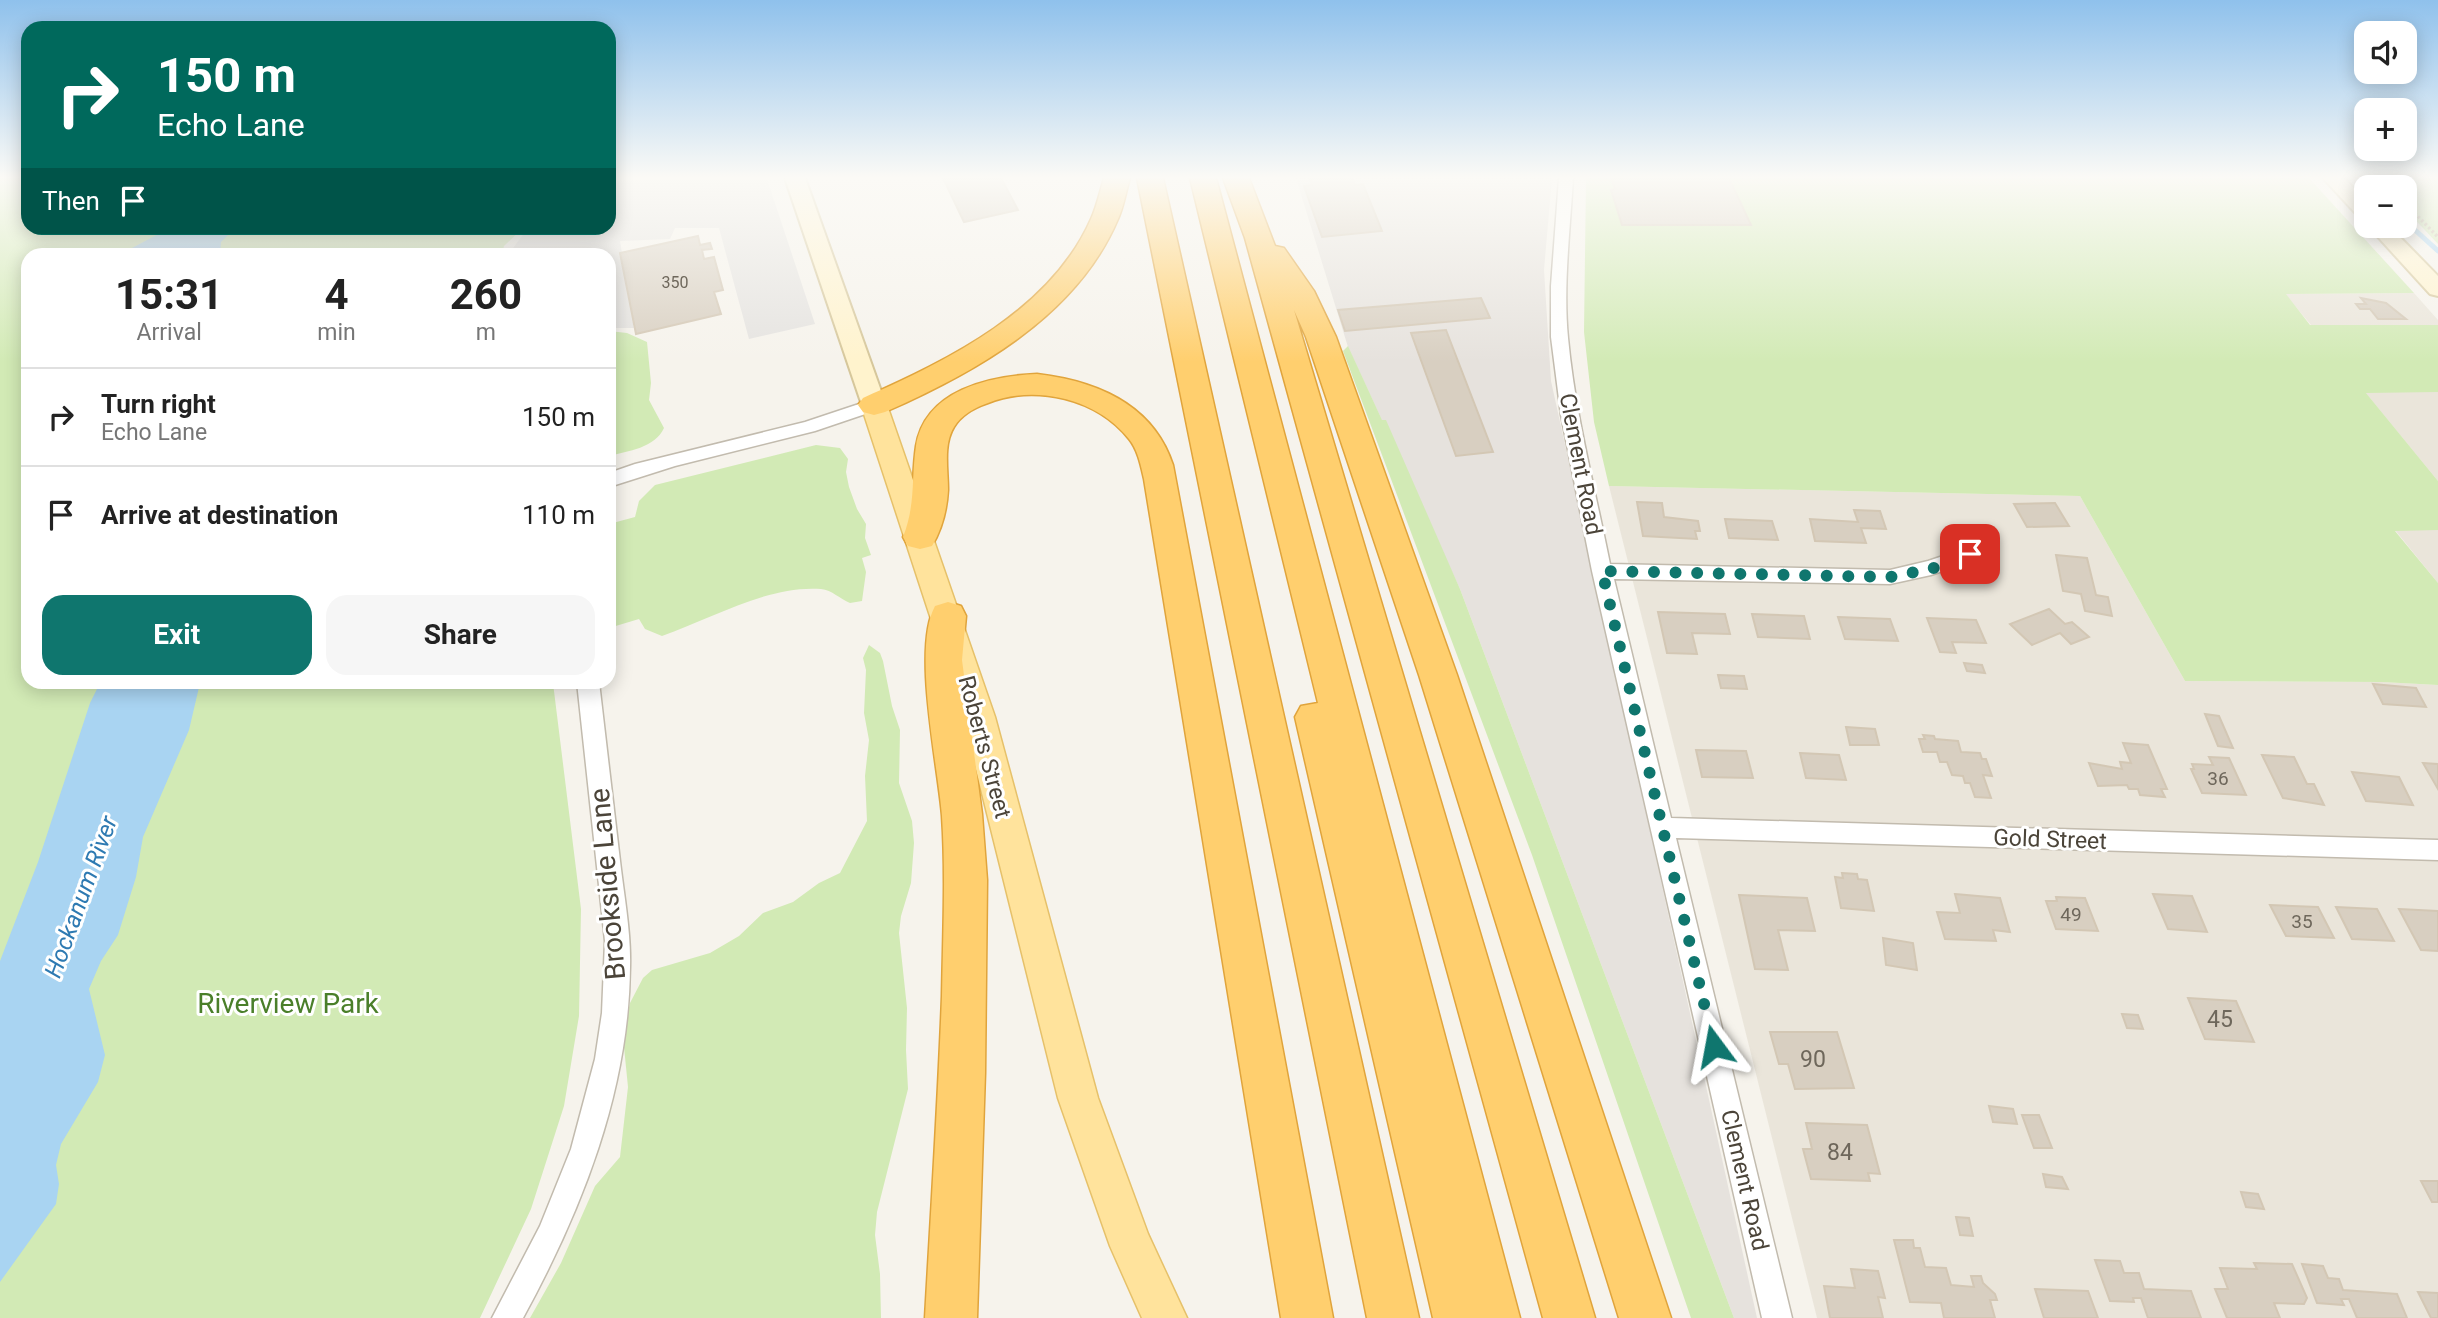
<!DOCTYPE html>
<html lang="en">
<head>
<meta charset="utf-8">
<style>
  :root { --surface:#fff; --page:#f6f6f6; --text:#222; --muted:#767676; --line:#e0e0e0; --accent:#0f766e }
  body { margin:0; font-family:Roboto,sans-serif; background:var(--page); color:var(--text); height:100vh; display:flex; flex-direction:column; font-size:26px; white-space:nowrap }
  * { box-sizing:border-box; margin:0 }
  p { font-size:23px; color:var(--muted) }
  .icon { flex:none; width:38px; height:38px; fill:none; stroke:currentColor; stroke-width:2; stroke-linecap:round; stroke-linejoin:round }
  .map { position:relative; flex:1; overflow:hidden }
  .sheet { position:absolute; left:21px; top:248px; width:595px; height:441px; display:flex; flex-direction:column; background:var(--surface); border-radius:21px; box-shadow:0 4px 18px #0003 }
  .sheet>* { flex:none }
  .guide { position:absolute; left:21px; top:21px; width:595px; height:214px; border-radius:21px; box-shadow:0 4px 18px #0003; background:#00695c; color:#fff; overflow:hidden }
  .fabs { position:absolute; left:2354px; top:21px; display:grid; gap:14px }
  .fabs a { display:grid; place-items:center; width:63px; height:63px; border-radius:14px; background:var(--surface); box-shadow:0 4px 18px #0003; font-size:35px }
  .pin { position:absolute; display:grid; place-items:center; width:60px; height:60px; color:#fff; margin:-30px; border-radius:14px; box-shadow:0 4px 10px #0006 }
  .me { position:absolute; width:77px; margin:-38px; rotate:347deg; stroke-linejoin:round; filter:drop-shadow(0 0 5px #0008) }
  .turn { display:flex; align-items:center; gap:24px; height:147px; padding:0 21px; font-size:32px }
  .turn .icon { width:91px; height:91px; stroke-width:2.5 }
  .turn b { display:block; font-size:49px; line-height:60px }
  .then { display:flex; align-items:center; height:66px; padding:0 21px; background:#0003; gap:14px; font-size:26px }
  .eta { display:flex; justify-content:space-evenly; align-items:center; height:119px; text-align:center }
  .eta b { font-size:42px; font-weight:700; line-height:49px }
  .primary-button { display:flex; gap:14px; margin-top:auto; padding:14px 21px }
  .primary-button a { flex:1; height:80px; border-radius:21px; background:var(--accent); color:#fff; font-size:28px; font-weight:700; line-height:80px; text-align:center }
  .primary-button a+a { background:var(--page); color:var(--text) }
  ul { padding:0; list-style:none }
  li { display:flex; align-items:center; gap:21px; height:98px; padding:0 21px; border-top:2px solid var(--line) }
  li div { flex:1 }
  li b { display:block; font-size:26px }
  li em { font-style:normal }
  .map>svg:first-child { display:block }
</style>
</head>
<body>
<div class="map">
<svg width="2438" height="1318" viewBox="0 0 2438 1318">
  <rect width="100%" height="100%" fill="#f6f3ec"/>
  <g fill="#eae5da">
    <path d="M 2414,293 L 2438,320 L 2438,325 L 2311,325 L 2285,294 Z"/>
    <path d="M 2365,392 L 2438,392 L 2438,481 Z"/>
    <path d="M 1609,486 L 2080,496 L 2185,681 L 2382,682 L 2438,685 L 2438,1318 L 1817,1318 Z"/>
    <path d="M 2395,530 L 2438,530 L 2438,583 Z"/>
  </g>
  <path fill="#e6e2dd" d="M 1296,178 L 1552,178 L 1544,270 L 1551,381 L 1757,1318 L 1734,1318 L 1460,589 L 1348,347 Z"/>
  <g fill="#d2eab5">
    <path d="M 0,178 L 28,178 L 28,228 L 523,228 L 504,246 L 502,255 L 28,256 L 28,682 L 553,683 L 581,909 L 579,1016 L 564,1106 L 531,1209 L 480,1318 L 0,1318 Z"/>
    <path d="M 1586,178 L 2309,178 L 2414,293 L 2286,294 L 2310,325 L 2438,325 L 2438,392 L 2366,393 L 2438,481 L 2438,530 L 2395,531 L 2438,583 L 2438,685 L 2382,682 L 2185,681 L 2080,496 L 1609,486 L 1594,422 L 1584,332 Z"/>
    <path d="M 2375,178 L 2438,178 L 2438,244 L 2405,209 L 2404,187 L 2384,187 Z"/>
    <path d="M 609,331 L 627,333 L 647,342 L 651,383 L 649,400 L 664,428 C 655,448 628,451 609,456 Z"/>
    <path d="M 1348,346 L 1382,420 L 1386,420 L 1460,589 L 1734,1318 L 1691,1318 L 1532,855 L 1343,351 Z"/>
    <path d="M 816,445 L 840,448 L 848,459 L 846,472 L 849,487 L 857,509 L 866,524 L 865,538 L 871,555 L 862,558 L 866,572 L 862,601 L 850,603 C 840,599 832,590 821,589 C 768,585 711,619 662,636 L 645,629 L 639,619 L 609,628 L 609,524 L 635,517 L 639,501 L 655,485 Z"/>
    <path d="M 869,645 L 880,653 L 883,661 L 892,706 L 900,730 L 899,783 L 912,821 L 914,843 L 911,883 L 901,916 L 899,933 L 907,1008 L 906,1050 L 908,1089 L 877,1212 L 875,1235 L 880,1274 L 881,1318 L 530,1318 L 561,1263 L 595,1186 L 620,1157 L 628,1087 L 623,1037 L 630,1003 L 643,978 L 652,970 L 710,953 L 739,936 L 763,913 L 793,902 L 819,883 L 840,873 L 867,821 L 865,776 L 869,740 L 864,713 L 866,670 L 863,658 Z"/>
  </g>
  <path fill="#e5e3e0" d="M 767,179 L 815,324 L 749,339 L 719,228 L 675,228 L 670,239 L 620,241 L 634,328 L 609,328 L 609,256 L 507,256 L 528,228 L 609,228 L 609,181 Z"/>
  <g fill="#a9d4f2">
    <path d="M 170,228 L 235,228 L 221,242 L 220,255 L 123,255 L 132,248 Z"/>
    <path d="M 100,683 L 200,683 L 189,730 L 143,837 L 136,877 L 118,935 L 101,961 L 89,989 L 105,1055 L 98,1082 L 61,1144 L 56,1165 L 59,1184 L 56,1204 L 0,1282 L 0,961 L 38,862 L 90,703 Z"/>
  </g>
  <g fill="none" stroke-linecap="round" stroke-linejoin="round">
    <g stroke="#a9d4f2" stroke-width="5">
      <path d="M 2361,178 L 2376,187"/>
      <path d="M 2404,220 L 2438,251"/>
    </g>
  </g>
  <g fill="#d8cfc1" stroke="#d3c7b4" stroke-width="2">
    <path d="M 943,178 L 1001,178 L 1018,210 L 964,222 Z"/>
    <path d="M 1310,178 L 1352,178 L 1355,185 L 1363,184 L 1382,231 L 1322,237 L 1304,186 L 1312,185 Z"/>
    <path d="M 1611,178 L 1729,178 L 1751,225 L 1622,225 L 1611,190 L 1615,189 Z"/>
    <path d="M 698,236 L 700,245 L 710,243 L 712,249 L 702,250 L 704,259 L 714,257 L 723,290 L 714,292 L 721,314 L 636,334 L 620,253 Z"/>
    <path d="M 1481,298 L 1490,318 L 1345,331 L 1338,310 Z"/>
    <path d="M 2361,298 L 2386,303 L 2406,319 L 2378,319 L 2370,309 L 2360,309 L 2356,304 L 2366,304 Z"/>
    <path d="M 1446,330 L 1493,452 L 1456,456 L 1411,333 Z"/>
    <path d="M 1637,502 L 1662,503 L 1664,517 L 1698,521 L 1700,531 L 1695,531 L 1697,539 L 1643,536 Z"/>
    <path d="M 2055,503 L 2069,526 L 2027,527 L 2014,504 Z"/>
    <path d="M 1854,510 L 1880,511 L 1886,529 L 1861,528 L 1866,543 L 1815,541 L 1810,519 L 1858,522 Z"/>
    <path d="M 1725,519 L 1772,521 L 1778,540 L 1729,538 Z"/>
    <path d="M 2056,555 L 2087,558 L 2096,595 L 2108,597 L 2112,616 L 2085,611 L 2081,594 L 2063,591 Z"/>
    <path d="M 2049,609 L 2065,624 L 2072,622 L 2089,637 L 2071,644 L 2060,633 L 2032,645 L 2010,624 Z"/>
    <path d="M 1658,612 L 1725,614 L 1730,634 L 1692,633 L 1697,654 L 1667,653 Z"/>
    <path d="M 1752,614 L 1804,616 L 1810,639 L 1758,637 Z"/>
    <path d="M 1838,617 L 1890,619 L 1898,641 L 1845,639 Z"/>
    <path d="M 1927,618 L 1976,620 L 1986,643 L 1952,642 L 1956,653 L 1940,652 Z"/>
    <path d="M 1964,663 L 1982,665 L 1985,673 L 1967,671 Z"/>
    <path d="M 1718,675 L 1744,676 L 1747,689 L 1721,688 Z"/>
    <path d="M 2373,684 L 2416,688 L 2426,707 L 2383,704 Z"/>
    <path d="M 2205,714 L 2219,716 L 2233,748 L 2218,746 Z"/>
    <path d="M 1846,727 L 1875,729 L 1879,745 L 1850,745 Z"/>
    <path d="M 1923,735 L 1934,736 L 1935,739 L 1958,741 L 1961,752 L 1980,753 L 1982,759 L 1986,759 L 1992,776 L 1983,775 L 1991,798 L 1975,797 L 1970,783 L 1965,783 L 1963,776 L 1952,775 L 1947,762 L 1940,762 L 1937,752 L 1923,752 L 1919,739 L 1925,739 Z"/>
    <path d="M 2123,743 L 2148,745 L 2167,789 L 2161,789 L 2165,797 L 2140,795 L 2138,789 L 2129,789 L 2127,785 L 2098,786 L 2089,763 L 2122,769 L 2120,762 L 2131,763 Z"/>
    <path d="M 1696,750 L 1746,751 L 1753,778 L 1702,777 Z"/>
    <path d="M 1800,753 L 1839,755 L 1846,780 L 1806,778 Z"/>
    <path d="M 2262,755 L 2294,757 L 2307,784 L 2314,784 L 2324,805 L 2283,798 Z"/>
    <path d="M 2209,757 L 2229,758 L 2246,795 L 2202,793 L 2191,769 L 2194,769 L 2192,764 L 2213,765 Z"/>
    <path d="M 2423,763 L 2438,764 L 2438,789 Z"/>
    <path d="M 2352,772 L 2399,777 L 2413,805 L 2366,801 Z"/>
    <path d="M 1842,873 L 1857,874 L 1858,879 L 1867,880 L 1874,911 L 1841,908 L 1835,877 L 1843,878 Z"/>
    <path d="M 1955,894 L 2000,898 L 2010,932 L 1993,930 L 1996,941 L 1945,939 L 1937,912 L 1960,913 Z"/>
    <path d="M 2153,894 L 2192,896 L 2207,932 L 2168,929 Z"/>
    <path d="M 1739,895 L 1807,898 L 1815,931 L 1778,930 L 1788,970 L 1755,969 Z"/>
    <path d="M 2056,897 L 2085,898 L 2098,931 L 2056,929 L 2046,901 L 2057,901 Z"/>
    <path d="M 2270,905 L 2318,907 L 2334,938 L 2286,936 Z"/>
    <path d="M 2336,907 L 2377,909 L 2394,941 L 2352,939 Z"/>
    <path d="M 2399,909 L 2438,911 L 2438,951 L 2421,950 Z"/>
    <path d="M 1883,938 L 1913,943 L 1917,970 L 1886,965 Z"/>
    <path d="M 2188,998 L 2236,1001 L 2254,1042 L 2205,1039 Z"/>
    <path d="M 2122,1014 L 2138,1015 L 2143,1029 L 2127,1028 Z"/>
    <path d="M 1770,1032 L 1837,1032 L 1854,1088 L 1795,1089 L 1788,1064 L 1779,1064 Z"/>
    <path d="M 1989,1106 L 2013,1109 L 2017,1124 L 1993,1122 Z"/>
    <path d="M 2022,1115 L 2039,1115 L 2052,1148 L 2034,1148 Z"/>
    <path d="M 1806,1123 L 1867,1125 L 1880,1174 L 1868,1173 L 1870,1181 L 1811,1179 L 1803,1149 L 1812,1149 Z"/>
    <path d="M 2043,1174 L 2062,1177 L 2068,1189 L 2046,1187 Z"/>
    <path d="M 2421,1181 L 2438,1181 L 2438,1202 L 2432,1202 Z"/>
    <path d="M 2241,1192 L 2258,1194 L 2264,1209 L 2246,1207 Z"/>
    <path d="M 1956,1217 L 1969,1218 L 1973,1236 L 1960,1235 Z"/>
    <path d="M 1894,1240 L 1913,1240 L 1914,1248 L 1920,1248 L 1925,1267 L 1946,1268 L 1951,1285 L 1974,1287 L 1971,1276 L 1981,1276 L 1983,1283 L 1995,1294 L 1997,1300 L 1990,1300 L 1995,1318 L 1944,1318 L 1941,1303 L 1910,1302 Z"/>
    <path d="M 2095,1260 L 2120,1261 L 2124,1273 L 2139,1273 L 2144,1289 L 2191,1291 L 2201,1318 L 2148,1318 L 2141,1298 L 2133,1298 L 2134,1302 L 2110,1301 Z"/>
    <path d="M 2254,1263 L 2292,1264 L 2307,1298 L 2304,1304 L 2274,1303 L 2280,1318 L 2227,1318 L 2215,1289 L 2228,1289 L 2220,1268 L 2257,1269 Z"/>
    <path d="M 2302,1264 L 2323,1266 L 2328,1278 L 2339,1279 L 2343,1290 L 2397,1294 L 2407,1318 L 2357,1318 L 2349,1299 L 2341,1299 L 2344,1305 L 2317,1303 Z"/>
    <path d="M 1851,1269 L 1878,1271 L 1885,1298 L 1878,1297 L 1883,1318 L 1830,1318 L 1824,1286 L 1855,1288 Z"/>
    <path d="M 2035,1289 L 2088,1291 L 2098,1318 L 2044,1318 Z"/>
    <path d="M 2418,1292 L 2438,1293 L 2438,1318 L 2431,1318 Z"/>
  </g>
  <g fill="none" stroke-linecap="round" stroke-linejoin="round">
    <g stroke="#c2bbae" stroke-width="3">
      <g id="street">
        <path d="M 1559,178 L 1573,178 C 1570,231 1563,286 1568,338 C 1575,414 1595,489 1610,564 L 1890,570 L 1928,561 L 1970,547 L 1977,549 L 1980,554 L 1977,559 L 1931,575 L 1890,584 L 1614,579 L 1671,818 L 2438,840 L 2438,860 L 1676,838 L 1792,1318 L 1762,1318 L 1592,571 L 1561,415 L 1551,337 L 1551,286 Z"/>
        <path d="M 874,399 L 883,405 L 880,409 L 815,431 L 675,466 L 609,487 L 609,473 L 635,464 L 805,422 Z"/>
        <path d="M 577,682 L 599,682 C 606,742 613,802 620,861 C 624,896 631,932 630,967 C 629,1091 582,1210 523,1318 L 492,1318 L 540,1226 L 571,1149 L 595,1059 L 602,1013 L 605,941 Z"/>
      </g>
    </g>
    <g stroke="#d6c79b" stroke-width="4">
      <g id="secondary">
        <path d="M 785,178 L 805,178 L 886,405 L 882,411 L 874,413 L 866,411 L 862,405 Z"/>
        <path d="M 2323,178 L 2344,178 L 2366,201 L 2366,219 L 2359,217 Z"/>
        <path d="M 2368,226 L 2389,226 L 2438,276 L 2438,296 L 2430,294 Z"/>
      </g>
    </g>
    <g stroke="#e6c16a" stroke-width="3">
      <path id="primary" d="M 874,396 L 883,399 L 887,405 L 995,717 L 1098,1098 L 1148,1234 L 1187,1318 L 1142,1318 L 1110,1246 L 1058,1098 L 963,717 L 861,405 L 865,399 Z"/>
    </g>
    <g stroke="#e0a43c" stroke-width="3">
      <g id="highway">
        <path d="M 1104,178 L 1130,178 C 1126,191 1124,206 1118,219 C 1077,316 976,372 885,412 L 874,415 L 863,412 L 858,405 L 863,398 C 949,360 1051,310 1091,219 C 1097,206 1100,191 1104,178 Z"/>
        <path d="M 1137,178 L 1163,178 L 1419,1318 L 1367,1318 Z"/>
        <path d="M 1190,178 L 1216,178 L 1520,1318 L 1433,1318 L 1295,717 L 1301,706 L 1318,703 Z"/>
        <path d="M 1223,178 L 1249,178 L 1275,246 L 1284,248 L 1314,291 L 1336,337 L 1457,675 L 1671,1318 L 1619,1318 L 1419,675 L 1306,337 L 1294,310 L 1595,1318 L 1543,1318 L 1245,238 Z"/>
        <path d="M 1037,374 C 1096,381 1153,404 1173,465 L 1333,1318 L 1281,1318 L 1144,479 C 1141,466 1138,450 1129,439 C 1097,399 1036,384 988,403 C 976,407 961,415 954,427 C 943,445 948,469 948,490 C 947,509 942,529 932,546 L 920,549 L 908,546 L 903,537 C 916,504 911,479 916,446 C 925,390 989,376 1037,374 Z"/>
        <path d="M 948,602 L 961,606 L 966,616 L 962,660 L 982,814 L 987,880 L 985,1073 L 977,1318 L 925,1318 C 931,1211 938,1103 942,996 C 943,935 946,876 942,816 C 938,765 912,649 935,606 Z"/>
      </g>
    </g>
    <g stroke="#c4b79f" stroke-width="3.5" stroke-dasharray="2.5 2.5" stroke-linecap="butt">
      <path d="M 2382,178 L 2391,187"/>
      <path d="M 2404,202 L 2438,237"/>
    </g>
    <use href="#street" fill="#fff" fill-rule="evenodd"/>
    <use href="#secondary" fill="#fff3cd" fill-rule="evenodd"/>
    <use href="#primary" fill="#ffe39c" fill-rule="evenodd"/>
    <use href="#highway" fill="#ffcf6e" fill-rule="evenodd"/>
  </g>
  <linearGradient id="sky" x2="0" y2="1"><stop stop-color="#8fc1ec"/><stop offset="0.49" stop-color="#fbfaf6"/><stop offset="1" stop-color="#fbfaf6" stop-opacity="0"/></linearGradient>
  <rect width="2438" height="362" fill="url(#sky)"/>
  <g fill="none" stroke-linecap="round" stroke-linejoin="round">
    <path stroke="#0f766e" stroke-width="12" stroke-dasharray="0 21.6" d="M 1714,1046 L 1602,571 L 1890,577 L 1931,569 L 1970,554"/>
  </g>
  <g text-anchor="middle" stroke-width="6" stroke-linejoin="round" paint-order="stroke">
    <g font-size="16" fill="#6e675b">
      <text x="675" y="288">350</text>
    </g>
    <g font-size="19" fill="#6e675b">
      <text x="2218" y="785">36</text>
      <text x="2071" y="921">49</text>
      <text x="2302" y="928">35</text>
    </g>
    <g font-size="23" fill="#4b4439" stroke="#fff">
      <text transform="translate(1581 464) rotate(79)" y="8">Clement Road</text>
      <text transform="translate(985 747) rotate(75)" y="8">Roberts Street</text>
      <text transform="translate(2050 839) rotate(2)" y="8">Gold Street</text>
      <text transform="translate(1745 1180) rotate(77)" y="8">Clement Road</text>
    </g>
    <g font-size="23" fill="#6e675b">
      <text x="2220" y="1027">45</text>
      <text x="1813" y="1067">90</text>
      <text x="1840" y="1160">84</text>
    </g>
    <g font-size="24" font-style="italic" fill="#2e7ab2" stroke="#fff">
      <text transform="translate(81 897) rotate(-70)" y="8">Hockanum River</text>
    </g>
    <g font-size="28" fill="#4b4439" stroke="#fff">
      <text transform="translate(607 884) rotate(-95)" y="10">Brookside Lane</text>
    </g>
    <g font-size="28" fill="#4a7f2a" stroke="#fff">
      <text x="288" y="1013">Riverview Park</text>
    </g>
  </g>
</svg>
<div class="fabs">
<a><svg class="icon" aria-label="sound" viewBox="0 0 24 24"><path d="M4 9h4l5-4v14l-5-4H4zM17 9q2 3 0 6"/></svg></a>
<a>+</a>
<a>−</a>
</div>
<div class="pin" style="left:1970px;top:554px;background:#d93025"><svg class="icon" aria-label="arrive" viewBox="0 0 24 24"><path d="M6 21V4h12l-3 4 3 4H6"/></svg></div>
<svg class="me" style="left:1714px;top:1046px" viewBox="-20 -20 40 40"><path d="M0-17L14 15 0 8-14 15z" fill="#0f766e" stroke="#fff" stroke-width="4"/></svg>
<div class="guide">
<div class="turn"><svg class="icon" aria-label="right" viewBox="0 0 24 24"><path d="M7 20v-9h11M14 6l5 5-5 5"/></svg><div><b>150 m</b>Echo Lane</div></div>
<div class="then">Then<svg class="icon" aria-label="arrive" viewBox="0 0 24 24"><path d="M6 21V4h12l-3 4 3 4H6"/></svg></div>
</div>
<section class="sheet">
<div class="eta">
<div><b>15:31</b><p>Arrival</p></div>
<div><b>4</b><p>min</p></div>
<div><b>260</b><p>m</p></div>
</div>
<ul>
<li><svg class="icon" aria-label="right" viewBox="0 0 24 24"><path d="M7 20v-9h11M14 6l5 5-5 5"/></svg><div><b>Turn right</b><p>Echo Lane</p></div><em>150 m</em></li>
<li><svg class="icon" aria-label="arrive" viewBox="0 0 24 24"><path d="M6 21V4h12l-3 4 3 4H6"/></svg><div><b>Arrive at destination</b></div><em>110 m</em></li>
</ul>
<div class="primary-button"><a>Exit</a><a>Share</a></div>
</section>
</div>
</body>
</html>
